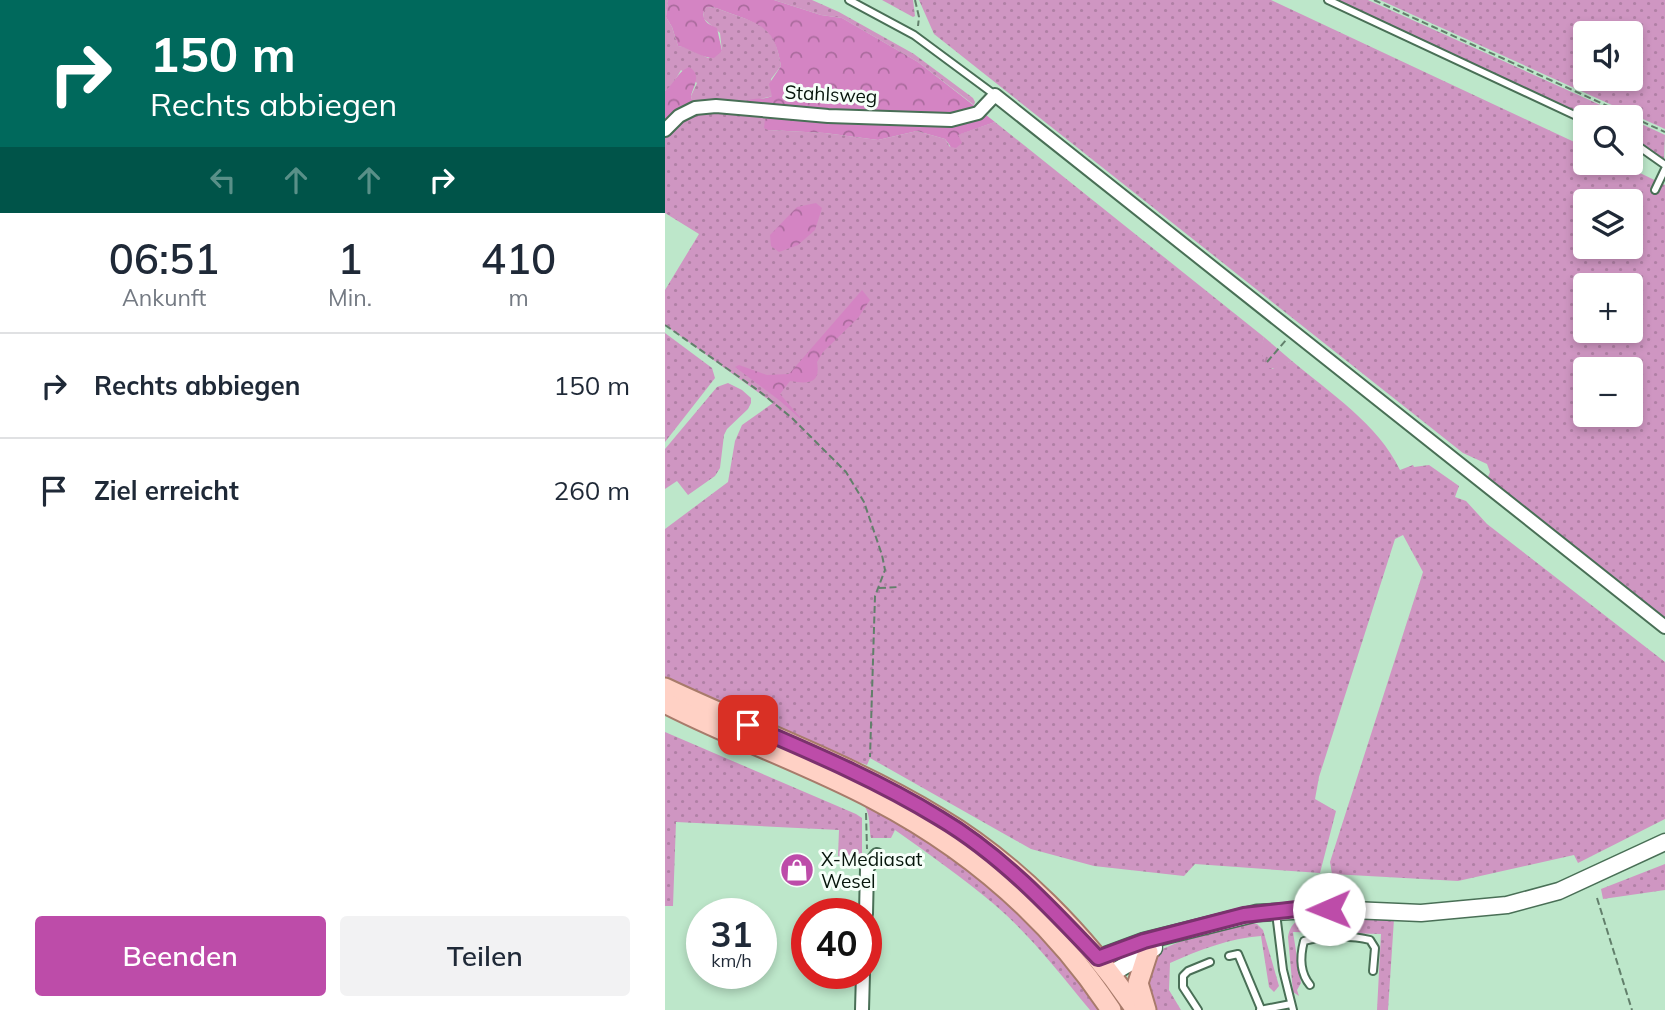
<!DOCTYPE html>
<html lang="de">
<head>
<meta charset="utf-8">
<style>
  :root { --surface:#fff; --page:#f2f2f3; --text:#1f2937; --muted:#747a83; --line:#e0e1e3; --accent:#bd4ca9 }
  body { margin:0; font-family:Mulish,sans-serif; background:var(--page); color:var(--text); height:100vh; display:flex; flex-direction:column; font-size:26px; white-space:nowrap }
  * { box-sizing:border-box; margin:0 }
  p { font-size:23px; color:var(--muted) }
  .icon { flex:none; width:38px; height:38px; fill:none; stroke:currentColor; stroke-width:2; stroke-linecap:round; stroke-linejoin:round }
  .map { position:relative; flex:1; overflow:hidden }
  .side { display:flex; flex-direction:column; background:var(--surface); width:665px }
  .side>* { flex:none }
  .banner { background:#00695c; color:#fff; overflow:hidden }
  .tools { position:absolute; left:908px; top:21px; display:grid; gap:14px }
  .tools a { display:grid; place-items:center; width:70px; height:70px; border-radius:7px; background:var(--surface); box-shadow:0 4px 10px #0003; font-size:35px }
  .speed { position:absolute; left:21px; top:898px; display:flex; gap:14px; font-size:35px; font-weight:700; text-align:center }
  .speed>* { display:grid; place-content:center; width:91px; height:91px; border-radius:50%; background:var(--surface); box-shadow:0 4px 10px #0003; line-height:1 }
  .speed small { font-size:18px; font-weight:400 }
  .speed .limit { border:10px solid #d22; background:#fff; color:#111 }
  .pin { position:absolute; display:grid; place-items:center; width:60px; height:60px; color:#fff; margin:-30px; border-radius:14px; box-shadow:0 4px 10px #0006 }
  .me { position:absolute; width:77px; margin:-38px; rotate:269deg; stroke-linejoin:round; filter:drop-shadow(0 0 5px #0008) }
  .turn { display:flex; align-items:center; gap:24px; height:147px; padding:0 35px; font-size:32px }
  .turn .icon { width:91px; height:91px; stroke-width:2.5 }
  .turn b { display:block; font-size:49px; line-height:60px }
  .lanes { display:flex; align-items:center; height:66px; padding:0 35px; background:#0003; justify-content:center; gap:35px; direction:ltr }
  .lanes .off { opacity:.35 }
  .eta { display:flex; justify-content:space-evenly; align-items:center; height:119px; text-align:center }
  .eta b { font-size:42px; font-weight:600; line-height:49px }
  .button { display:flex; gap:14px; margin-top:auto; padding:14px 35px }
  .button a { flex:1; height:80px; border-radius:7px; background:var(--accent); color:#fff; font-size:28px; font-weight:600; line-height:80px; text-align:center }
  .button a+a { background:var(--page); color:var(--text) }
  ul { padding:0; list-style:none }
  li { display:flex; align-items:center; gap:21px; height:105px; padding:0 35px; border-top:2px solid var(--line) }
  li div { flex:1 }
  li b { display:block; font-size:26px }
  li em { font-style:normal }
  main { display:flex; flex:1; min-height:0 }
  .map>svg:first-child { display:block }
</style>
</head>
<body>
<main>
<section class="side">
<div class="banner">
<div class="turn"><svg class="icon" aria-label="right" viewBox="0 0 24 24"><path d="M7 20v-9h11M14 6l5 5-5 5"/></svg><div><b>150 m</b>Rechts abbiegen</div></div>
<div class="lanes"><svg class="icon off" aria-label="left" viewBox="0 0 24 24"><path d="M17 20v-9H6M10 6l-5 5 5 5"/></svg><svg class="icon off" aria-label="ahead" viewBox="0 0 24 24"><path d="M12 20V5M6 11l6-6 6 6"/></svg><svg class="icon off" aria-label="ahead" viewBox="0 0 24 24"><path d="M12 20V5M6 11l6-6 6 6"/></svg><svg class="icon" aria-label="right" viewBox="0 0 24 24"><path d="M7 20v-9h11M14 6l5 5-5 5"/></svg></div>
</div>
<div class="eta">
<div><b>06:51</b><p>Ankunft</p></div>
<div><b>1</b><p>Min.</p></div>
<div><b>410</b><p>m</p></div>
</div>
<ul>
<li><svg class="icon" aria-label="right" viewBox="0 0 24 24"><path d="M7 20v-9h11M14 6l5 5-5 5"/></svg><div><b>Rechts abbiegen</b></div><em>150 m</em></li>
<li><svg class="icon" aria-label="arrive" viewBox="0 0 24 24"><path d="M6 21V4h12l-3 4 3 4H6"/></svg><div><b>Ziel erreicht</b></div><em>260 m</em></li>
</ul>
<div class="button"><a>Beenden</a><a>Teilen</a></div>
</section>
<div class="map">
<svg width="1000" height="1010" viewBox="0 0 1000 1010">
  <defs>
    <pattern id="grass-dots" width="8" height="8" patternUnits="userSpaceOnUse" patternTransform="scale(1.75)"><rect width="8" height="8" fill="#cf96c2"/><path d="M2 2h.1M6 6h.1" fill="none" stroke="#b080a5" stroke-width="1.8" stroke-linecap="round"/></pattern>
    <pattern id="forest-crowns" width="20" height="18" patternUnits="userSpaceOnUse" patternTransform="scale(1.75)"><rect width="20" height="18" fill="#d484c3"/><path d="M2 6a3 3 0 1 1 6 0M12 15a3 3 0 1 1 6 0" fill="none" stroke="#aa6b9d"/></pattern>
    <pattern id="park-tufts" width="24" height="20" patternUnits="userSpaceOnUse" patternTransform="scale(1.75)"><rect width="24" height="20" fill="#cf96c2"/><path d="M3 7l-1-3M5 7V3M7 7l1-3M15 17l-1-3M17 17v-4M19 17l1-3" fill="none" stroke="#b080a5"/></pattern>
  </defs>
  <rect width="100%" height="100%" fill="#bde7ca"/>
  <g fill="url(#grass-dots)" fill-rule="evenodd">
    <path d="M 0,0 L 3,0 L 1,17 L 7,27 L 13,46 L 23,48 L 43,58 L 57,51 L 55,33 L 39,19 L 39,10 L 42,7 C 53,7 60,12 70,15 C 102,26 110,31 116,66 L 106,79 L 108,96 L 78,103 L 28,104 L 26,96 L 32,83 L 16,70 L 6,87 L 0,91 Z"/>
    <path d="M 109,0 L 147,0 L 174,12 L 249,54 L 308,98 L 310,102 L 309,105 L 253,62 L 177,18 L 156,15 Z"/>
    <path d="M 217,0 L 248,0 L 250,16 L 248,17 Z"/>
    <path d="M 254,0 L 606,0 L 920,147 L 920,163 L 954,163 L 1000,185 L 1000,622 L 822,479 L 825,472 L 822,464 L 798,453 L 269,34 ZM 920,201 L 966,201 L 966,247 L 920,247 ZM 920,285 L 966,285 L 966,331 L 920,331 ZM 920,369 L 966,369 L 966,415 L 920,415 Z"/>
    <path d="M 669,0 L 703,0 L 962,117 L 922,117 Z"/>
    <path d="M 715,0 L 1000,0 L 1000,129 ZM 920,33 L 966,33 L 966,79 L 920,79 Z"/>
    <path d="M 53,109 L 113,114 L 108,118 L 103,130 L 160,133 L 213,140 L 252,131 L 280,139 L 285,147 L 292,135 L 330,122 L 599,337 L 596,350 L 607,369 L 627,361 C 665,393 713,424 735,470 L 748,465 L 749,467 L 764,465 L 794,486 L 790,497 L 801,501 L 822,524 L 1000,662 L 1000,819 L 913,863 L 909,855 L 793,881 L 667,874 L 665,862 L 758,572 L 738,535 L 730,539 L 654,777 L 650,799 L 671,811 L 655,873 L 530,864 L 519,876 L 429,866 L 366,849 L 205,758 L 202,765 L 143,744 L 0,680 L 0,529 L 63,482 L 70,441 L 77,425 L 108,403 L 0,325 L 0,290 L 34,234 L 0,213 L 0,137 C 13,117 31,113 53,109 Z"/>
    <path d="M 966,119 L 1000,135 L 999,162 L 966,138 Z"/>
    <path d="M 0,333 L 47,368 L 50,378 L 0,442 Z"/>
    <path d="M 63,383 L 77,390 L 86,398 L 86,403 L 83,409 L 62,429 L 59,435 L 55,468 L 50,476 L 23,495 L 12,481 L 0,489 L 0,449 L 52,387 Z"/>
    <path d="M 0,732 L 191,814 L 197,818 L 197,862 L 173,856 L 174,830 L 11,822 L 8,906 L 0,906 Z"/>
    <path d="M 194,800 C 259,828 336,889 383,943 C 402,964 419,988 438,1010 L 425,1010 C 395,974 366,936 330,905 C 298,878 264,854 230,830 L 226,838 L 206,838 C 203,823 207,811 194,800 Z"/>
    <path d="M 1000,864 L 1000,890 L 938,899 L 936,889 Z"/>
    <path d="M 651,916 L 729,919 L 723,1010 L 712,1010 L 716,934 L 628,932 L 636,983 L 632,990 L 634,996 L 628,992 L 623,937 C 626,920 636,918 651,916 Z"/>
    <path d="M 582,922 L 592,924 L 598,930 L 614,986 L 609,992 L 604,987 L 596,936 C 565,938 534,950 505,963 L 504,990 L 516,1010 L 487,1010 L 478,984 L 493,951 L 530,935 Z"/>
  </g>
  <g fill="url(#forest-crowns)">
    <path d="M 3,0 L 109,0 L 156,15 L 177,18 L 253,62 L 330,122 L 293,135 L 297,143 L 291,148 L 286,147 L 280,139 L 252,131 L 213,140 L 160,133 L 103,130 L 99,128 L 100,119 L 108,118 L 113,114 L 78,103 C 87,96 98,101 107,96 L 104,84 L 116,66 C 110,32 101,26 70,15 C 60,12 53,7 42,7 L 39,11 C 37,22 43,24 52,28 L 57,51 L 49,58 C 36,58 25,48 13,46 L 7,27 L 1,17 Z"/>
    <path d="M 24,67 C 37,75 29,85 26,96 L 28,104 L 0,124 L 0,91 C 10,83 12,72 24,67 Z"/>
    <path d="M 151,203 L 157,208 L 150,230 L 133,245 L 114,252 L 106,246 L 105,235 L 132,207 Z"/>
    <path d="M 197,290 L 205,300 L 193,318 L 158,352 L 152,362 C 156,384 143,384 125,381 L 115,394 L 140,423 L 114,400 L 70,367 L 74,365 L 102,375 L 124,374 Z"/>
  </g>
  <path fill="url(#park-tufts)" d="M 599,337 L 627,361 C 618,365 611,371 602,367 L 595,350 Z"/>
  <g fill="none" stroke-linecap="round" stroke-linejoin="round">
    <g stroke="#496f56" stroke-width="10">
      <g id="service">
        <path d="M 184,0 L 249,35 L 330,95"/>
        <path d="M 663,0 L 920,120"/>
        <path d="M 966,141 L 1000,165"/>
        <path d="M 990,190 L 1000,169"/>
        <path d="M 611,913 L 618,970 L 628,1010"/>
        <path d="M 564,956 L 573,954 L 596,1009"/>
        <path d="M 645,985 C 635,973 635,956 639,941 C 657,936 686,935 705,940 L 710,948 L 708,971"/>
        <path d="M 533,1010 L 518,987 L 518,976 L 523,971 L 545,962"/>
        <path d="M 595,1010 L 626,1004"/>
      </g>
    </g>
    <g stroke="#496f56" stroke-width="16">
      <g id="minor">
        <path d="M 0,130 L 14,116 L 30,108 L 51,106 L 163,116 L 286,120 L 313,113 L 330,95 L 1000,627"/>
        <path d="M 201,914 L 202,868 L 212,855"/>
        <path d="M 197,1010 L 198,973"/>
      </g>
    </g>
    <g stroke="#496f56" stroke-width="19">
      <g id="tertiary">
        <path d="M 433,958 L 479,941 L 592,913 L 664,909 L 756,913 L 842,905 L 894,891 L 1000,842"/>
        <path d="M 446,974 L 489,948"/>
      </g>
    </g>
    <g stroke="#a87b6b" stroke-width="23">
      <g id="primary">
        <path d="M 0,688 C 91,731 187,765 274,818 C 350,863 422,937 471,1010"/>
        <path d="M 0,703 C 68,738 141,763 209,799 C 305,849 386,919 446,1010"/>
        <path d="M 481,1010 L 473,983 L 483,952"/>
      </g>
    </g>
    <g stroke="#627f6b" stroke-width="2" stroke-dasharray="7 3.5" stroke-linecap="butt">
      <path d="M 250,0 L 254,17 L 253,26"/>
      <path d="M 709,0 L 1000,132"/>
      <path d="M 0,325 L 94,391 L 127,418 L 181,472 L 199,502 L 217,555 L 220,570 L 210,596 L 205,757"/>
      <path d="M 602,362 L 621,340"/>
      <path d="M 214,588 L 234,587"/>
      <path d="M 201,813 L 202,849"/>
      <path d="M 932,898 L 967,1010"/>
    </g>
    <use href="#service" stroke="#fff" stroke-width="6"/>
    <use href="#minor" stroke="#fff" stroke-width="12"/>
    <use href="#tertiary" stroke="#fff" stroke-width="16"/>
    <use href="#primary" stroke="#ffd1c5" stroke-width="19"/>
  </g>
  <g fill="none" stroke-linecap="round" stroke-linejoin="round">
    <g stroke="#7b316e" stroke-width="18">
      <path id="route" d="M 83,725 C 148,753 214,781 274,818 C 335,854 385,907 433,958 L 479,941 L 579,915 L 632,909 L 664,909"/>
    </g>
    <use href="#route" stroke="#bd4ca9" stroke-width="12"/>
  </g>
  <defs>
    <g id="shop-disc" transform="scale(1.75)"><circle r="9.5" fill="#bd4ca9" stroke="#f6fff9"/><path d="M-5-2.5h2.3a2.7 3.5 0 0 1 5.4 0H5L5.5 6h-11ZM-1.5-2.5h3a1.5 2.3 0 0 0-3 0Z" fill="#fff"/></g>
  </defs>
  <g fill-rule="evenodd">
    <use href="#shop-disc" x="132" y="870"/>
  </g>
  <g text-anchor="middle" stroke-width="6" stroke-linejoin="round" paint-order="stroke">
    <g font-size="19" fill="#06150b" stroke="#f6fff9">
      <text transform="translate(166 94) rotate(3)" y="7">Stahlsweg</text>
    </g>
    <g font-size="19" fill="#06150b" stroke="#f6fff9" text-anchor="start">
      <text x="156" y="866">X-Mediasat<tspan x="156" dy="22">Wesel</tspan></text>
    </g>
  </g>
</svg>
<div class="tools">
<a><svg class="icon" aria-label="sound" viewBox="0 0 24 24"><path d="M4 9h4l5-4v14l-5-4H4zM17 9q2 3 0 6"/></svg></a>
<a><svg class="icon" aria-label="search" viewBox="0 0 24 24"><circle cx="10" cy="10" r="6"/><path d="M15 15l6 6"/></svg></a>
<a><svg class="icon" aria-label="layers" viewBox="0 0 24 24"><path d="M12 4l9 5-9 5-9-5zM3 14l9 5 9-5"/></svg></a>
<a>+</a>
<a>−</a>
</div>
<div class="speed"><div>31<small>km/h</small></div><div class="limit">40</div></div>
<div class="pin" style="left:83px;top:725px;background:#d93025"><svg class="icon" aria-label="arrive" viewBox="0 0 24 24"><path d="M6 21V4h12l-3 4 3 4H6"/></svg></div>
<svg class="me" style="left:664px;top:909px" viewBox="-20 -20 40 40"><circle r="19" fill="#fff"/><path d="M0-13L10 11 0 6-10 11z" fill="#bd4ca9"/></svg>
</div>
</main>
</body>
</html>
